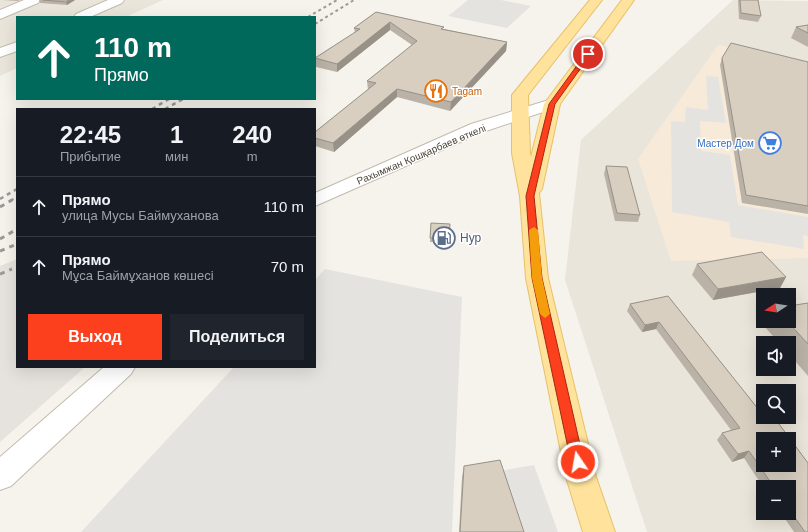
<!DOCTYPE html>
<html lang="ru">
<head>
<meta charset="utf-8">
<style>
  :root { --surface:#171b24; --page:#20242c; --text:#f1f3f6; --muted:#9ea1a6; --line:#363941; --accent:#fc3f1d }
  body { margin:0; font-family:Helvetica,sans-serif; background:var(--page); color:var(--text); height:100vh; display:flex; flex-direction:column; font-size:15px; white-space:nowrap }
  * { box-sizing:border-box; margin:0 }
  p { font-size:13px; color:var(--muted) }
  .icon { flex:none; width:22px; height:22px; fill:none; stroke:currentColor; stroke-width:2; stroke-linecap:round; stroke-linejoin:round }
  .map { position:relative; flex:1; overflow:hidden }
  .sheet { position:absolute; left:16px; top:108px; width:300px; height:260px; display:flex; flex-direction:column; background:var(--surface); border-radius:0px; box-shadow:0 4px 16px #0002 }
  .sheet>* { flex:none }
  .banner { position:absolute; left:16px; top:16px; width:300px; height:84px; border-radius:0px; box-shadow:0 4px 16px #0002; background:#00695c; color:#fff; overflow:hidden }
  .needle { width:26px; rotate:258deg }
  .tools { position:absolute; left:756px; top:288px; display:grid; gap:8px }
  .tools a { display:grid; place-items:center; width:40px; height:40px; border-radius:0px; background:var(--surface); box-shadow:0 4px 16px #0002; font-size:20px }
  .pin { position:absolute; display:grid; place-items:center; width:34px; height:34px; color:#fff; margin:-17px; border:2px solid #fff; border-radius:50%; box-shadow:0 1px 4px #0007 }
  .me { position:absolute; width:44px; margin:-22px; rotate:348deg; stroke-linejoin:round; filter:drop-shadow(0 0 3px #0008) }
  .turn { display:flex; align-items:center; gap:14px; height:84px; padding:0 12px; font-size:18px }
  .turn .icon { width:52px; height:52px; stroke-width:2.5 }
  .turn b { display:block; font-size:28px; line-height:34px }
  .eta { display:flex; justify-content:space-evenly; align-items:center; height:68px; text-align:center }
  .eta b { font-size:24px; font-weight:800; line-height:28px }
  .action { display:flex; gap:8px; margin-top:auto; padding:8px 12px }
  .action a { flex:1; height:46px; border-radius:0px; background:var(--accent); color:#fff; font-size:16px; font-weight:800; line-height:46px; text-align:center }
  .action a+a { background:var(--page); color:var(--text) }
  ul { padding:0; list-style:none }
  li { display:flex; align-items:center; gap:12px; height:60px; padding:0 12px; border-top:1px solid var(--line) }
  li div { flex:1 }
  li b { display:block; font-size:15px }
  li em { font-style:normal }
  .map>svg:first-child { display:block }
</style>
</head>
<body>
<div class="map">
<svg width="808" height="532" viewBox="0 0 808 532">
  <rect width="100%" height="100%" fill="#f6f3ec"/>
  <g fill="#eae5da" fill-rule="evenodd">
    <path d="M 0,0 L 163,0 L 126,17 L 17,17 L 17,68 L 0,76 Z"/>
    <path d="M 733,0 L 808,1 L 808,532 L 647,532 L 565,280 L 581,140 ZM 763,295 L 789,295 L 789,321 L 763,321 ZM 763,343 L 789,343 L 789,369 L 763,369 ZM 763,391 L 789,391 L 789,417 L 763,417 ZM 763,439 L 789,439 L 789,465 L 763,465 ZM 763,487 L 789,487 L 789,513 L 763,513 Z"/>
  </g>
  <path fill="#f7ead8" d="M 718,45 L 746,50 L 808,67 L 808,258 L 671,261 L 638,159 Z"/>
  <path fill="#e6e2dd" d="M 17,259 L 17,367 L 85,367 L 0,442 L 0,266 Z"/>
  <g fill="#e5e3e0">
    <path d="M 468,0 L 501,0 L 531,6 L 507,28 L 448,16 Z"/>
    <path d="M 706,76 L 718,77 L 726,123 L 700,121 L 701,151 L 730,155 L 738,205 L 808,217 L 808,236 L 803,235 L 804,249 L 731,237 L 729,222 L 672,212 L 671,121 L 685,122 L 686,107 L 708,110 Z"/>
    <path d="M 325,269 L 462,297 L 452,532 L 81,532 L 234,367 L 315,367 L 315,280 Z"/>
    <path d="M 534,465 L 558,532 L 519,532 L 500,471 Z"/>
  </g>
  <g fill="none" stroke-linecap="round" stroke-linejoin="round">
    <g stroke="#c2bbae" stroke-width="2">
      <g id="minor">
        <path d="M 24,0 L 40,0 L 38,3 L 0,19 L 0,10 Z"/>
        <path d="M 108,0 L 124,0 L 122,3 L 90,17 L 74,17 L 76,14 Z"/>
        <path d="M 17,42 L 17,51 L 0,57 L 0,48 Z"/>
        <path d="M 552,99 L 558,101 L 560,104 L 558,107 L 483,132 L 315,206 L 315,193 L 471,124 Z"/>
        <path d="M 104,367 L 135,367 L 131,374 L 11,486 L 0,490 L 0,457 Z"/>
      </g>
    </g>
    <g stroke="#e6c16a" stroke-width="2">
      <path id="primary" d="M 590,0 L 602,0 L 528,95 L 530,153 L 531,157 L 544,104 L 622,0 L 634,0 L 560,104 L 542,189 L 539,193 L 548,278 L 596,477 L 615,532 L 583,532 L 566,477 L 526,278 L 520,196 L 512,153 L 512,95 Z"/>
    </g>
    <use href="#minor" fill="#fff" fill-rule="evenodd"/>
    <use href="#primary" fill="#ffe39c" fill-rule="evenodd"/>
    <g stroke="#9a9a9a" stroke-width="2" stroke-dasharray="3 3" stroke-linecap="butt">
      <path d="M 308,17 L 337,0"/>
      <path d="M 315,24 L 354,0"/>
    </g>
    <g stroke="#9a9a9a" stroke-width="2.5" stroke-dasharray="4 4" stroke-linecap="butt">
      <path d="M 152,109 L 169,99"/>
      <path d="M 165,109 L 183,99"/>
      <path d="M 0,199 L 17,189"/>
      <path d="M 10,201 L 17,197"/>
    </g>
    <g stroke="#9a9a9a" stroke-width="3" stroke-dasharray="5 5" stroke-linecap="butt">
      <path d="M 0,207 L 12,200"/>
      <path d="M 0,239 L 17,229"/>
      <path d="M 0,251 L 17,244"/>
      <path d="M 0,274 L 12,269"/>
    </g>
  </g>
  <g fill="#bab2a6" fill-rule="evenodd">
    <path d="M 3,0 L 20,0 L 18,1 Z"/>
    <path d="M 39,0 L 75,0 L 67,5 L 40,3 Z"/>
    <path d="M 738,0 L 758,0 L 761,16 L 758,22 L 739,19 Z"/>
    <path d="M 376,12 L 444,29 L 507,42 L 506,51 L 450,111 L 397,97 L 334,152 L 315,146 L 315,132 L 368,90 L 367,81 L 412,45 L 390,30 L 337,72 L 316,67 L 315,58 L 355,33 L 354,28 Z"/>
    <path d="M 808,25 L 808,47 L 791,38 L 796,27 Z"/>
    <path d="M 722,58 L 808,62 L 808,214 L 742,203 L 720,65 Z"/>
    <path d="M 606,166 L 640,215 L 638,222 L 615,221 L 604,174 Z"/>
    <path d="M 431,223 L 450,224 L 449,243 L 430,242 Z"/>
    <path d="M 697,264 L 786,277 L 780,288 L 713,300 L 692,275 Z"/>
    <path d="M 668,296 L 763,415 L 763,417 L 764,417 L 769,422 L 776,420 L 808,463 L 808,532 L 794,532 L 781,513 L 789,513 L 789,487 L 763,487 L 744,458 L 732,462 L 717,440 L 722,433 L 731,430 L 656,329 L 642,332 L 627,311 L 630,304 ZM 763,439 L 789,439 L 789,465 L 763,465 Z"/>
    <path d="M 808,303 L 808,376 L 789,354 L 789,343 L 779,343 L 765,327 L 769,321 L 789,321 Z"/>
    <path d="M 464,466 L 524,532 L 459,532 L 462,477 Z"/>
  </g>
  <g fill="#979187">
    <path d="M 69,0 L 75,0 L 67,5 L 66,2 Z"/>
    <path d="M 390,22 L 390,30 L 337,72 L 337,64 Z"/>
    <path d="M 507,42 L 506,51 L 450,111 L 451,102 Z"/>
    <path d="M 397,89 L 397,97 L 334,152 L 333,143 Z"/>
    <path d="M 786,277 L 780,288 L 713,300 L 718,289 Z"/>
    <path d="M 659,322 L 656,329 L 642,332 L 645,325 Z"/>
    <path d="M 749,451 L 744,458 L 732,462 L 738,454 Z"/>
  </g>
  <g fill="#d8cfc1" stroke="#979187" fill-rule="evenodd">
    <path d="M 43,0 L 69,0 L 66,2 Z"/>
    <path d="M 740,0 L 758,0 L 761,16 L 741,13 Z"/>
    <path d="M 376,12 L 444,27 L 441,29 L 507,42 L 451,102 L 397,89 L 333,143 L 315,138 L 315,132 L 376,83 L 367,81 L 417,41 L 390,22 L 337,64 L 315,58 L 360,29 L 354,28 Z"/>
    <path d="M 808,25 L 808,33 L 796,27 Z"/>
    <path d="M 731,43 L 808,62 L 808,206 L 746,195 L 722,58 Z"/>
    <path d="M 606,166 L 627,167 L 640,215 L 617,213 Z"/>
    <path d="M 431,223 L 450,224 L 449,239 L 430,238 Z"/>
    <path d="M 762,252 L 786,277 L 718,289 L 697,264 Z"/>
    <path d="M 668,296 L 763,415 L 763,417 L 764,417 L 769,422 L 776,420 L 808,463 L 808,532 L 805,532 L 789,509 L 789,487 L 774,487 L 749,451 L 738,454 L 722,433 L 740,428 L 659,322 L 645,325 L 630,304 ZM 763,439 L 789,439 L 789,465 L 763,465 Z"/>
    <path d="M 808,303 L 808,344 L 787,321 L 789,321 L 789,306 Z"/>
    <path d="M 500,460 L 524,532 L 460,532 L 464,466 Z"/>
  </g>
  <path fill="#fc3f1d" stroke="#a42913" d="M 586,53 L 591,54 L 555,104 L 534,196 L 542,278 L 584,462 L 582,466 L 578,468 L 573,466 L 571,462 L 532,278 L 526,196 L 549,104 Z"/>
  <path fill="#f59e0b" d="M 534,227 L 538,230 L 542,278 L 550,314 L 545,318 L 540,314 L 532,278 L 529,230 Z"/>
  <defs>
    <g id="restaurant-ring" transform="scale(1.15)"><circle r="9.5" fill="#fff" stroke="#e8710a" stroke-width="1.5"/><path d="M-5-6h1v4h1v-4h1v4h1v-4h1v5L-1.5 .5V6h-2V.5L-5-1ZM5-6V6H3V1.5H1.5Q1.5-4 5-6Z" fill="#e8710a"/></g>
    <g id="supermarket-ring" transform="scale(1.15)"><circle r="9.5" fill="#fff" stroke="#3f7fe0" stroke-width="1.5"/><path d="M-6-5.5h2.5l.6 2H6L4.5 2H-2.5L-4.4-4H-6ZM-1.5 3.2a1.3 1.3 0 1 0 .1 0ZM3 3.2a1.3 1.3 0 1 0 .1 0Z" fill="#3f7fe0"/></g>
    <g id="fuel-ring" transform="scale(1.15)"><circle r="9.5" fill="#fff" stroke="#5c6f8a" stroke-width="1.5"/><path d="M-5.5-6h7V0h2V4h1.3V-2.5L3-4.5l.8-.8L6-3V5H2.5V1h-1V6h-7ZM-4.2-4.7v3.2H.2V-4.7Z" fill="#5c6f8a"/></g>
  </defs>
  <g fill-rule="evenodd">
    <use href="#restaurant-ring" x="436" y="91"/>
    <use href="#supermarket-ring" x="770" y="143"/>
    <use href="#fuel-ring" x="444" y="238"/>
  </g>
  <g text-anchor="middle" stroke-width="3" stroke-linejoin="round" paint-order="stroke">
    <g font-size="10" fill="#c56008" stroke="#fff" text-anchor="start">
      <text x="452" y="95">Tagam</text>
    </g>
    <g font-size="10" fill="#366cbe" stroke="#fff" text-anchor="end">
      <text x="754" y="147">Мастер Дом</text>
    </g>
    <g font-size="10" fill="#4b4439" stroke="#fff">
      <text transform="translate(421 154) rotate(-23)" y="4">Рахымжан Қошқарбаев өткелі</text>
    </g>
    <g font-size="12" fill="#4e5e75" stroke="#fff" text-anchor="start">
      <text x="460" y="242">Нур</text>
    </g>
  </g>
</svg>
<div class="tools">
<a><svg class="needle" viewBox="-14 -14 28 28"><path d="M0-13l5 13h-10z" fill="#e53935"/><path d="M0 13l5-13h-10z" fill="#9ea1a6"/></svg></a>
<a><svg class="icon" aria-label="sound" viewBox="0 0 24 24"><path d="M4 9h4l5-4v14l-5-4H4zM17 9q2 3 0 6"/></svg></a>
<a><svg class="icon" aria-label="search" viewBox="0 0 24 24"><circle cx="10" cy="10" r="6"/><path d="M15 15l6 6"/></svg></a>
<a>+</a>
<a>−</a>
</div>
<div class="pin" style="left:588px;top:54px;background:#d93025"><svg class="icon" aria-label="arrive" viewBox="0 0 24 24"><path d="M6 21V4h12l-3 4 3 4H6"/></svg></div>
<svg class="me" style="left:578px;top:462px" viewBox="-20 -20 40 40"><circle r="17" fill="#fc3f1d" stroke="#fff" stroke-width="3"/><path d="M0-11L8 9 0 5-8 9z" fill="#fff"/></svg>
<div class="banner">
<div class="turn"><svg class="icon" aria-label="ahead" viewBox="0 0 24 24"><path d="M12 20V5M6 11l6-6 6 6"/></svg><div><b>110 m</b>Прямо</div></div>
</div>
<section class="sheet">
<div class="eta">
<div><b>22:45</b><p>Прибытие</p></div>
<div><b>1</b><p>мин</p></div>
<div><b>240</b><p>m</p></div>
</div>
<ul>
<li><svg class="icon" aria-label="ahead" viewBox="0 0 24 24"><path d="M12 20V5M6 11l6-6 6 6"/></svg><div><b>Прямо</b><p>улица Мусы Баймуханова</p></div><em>110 m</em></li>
<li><svg class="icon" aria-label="ahead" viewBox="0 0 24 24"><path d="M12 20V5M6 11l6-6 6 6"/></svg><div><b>Прямо</b><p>Мұса Баймұханов көшесі</p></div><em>70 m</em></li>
</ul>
<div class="action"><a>Выход</a><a>Поделиться</a></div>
</section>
</div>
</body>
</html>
